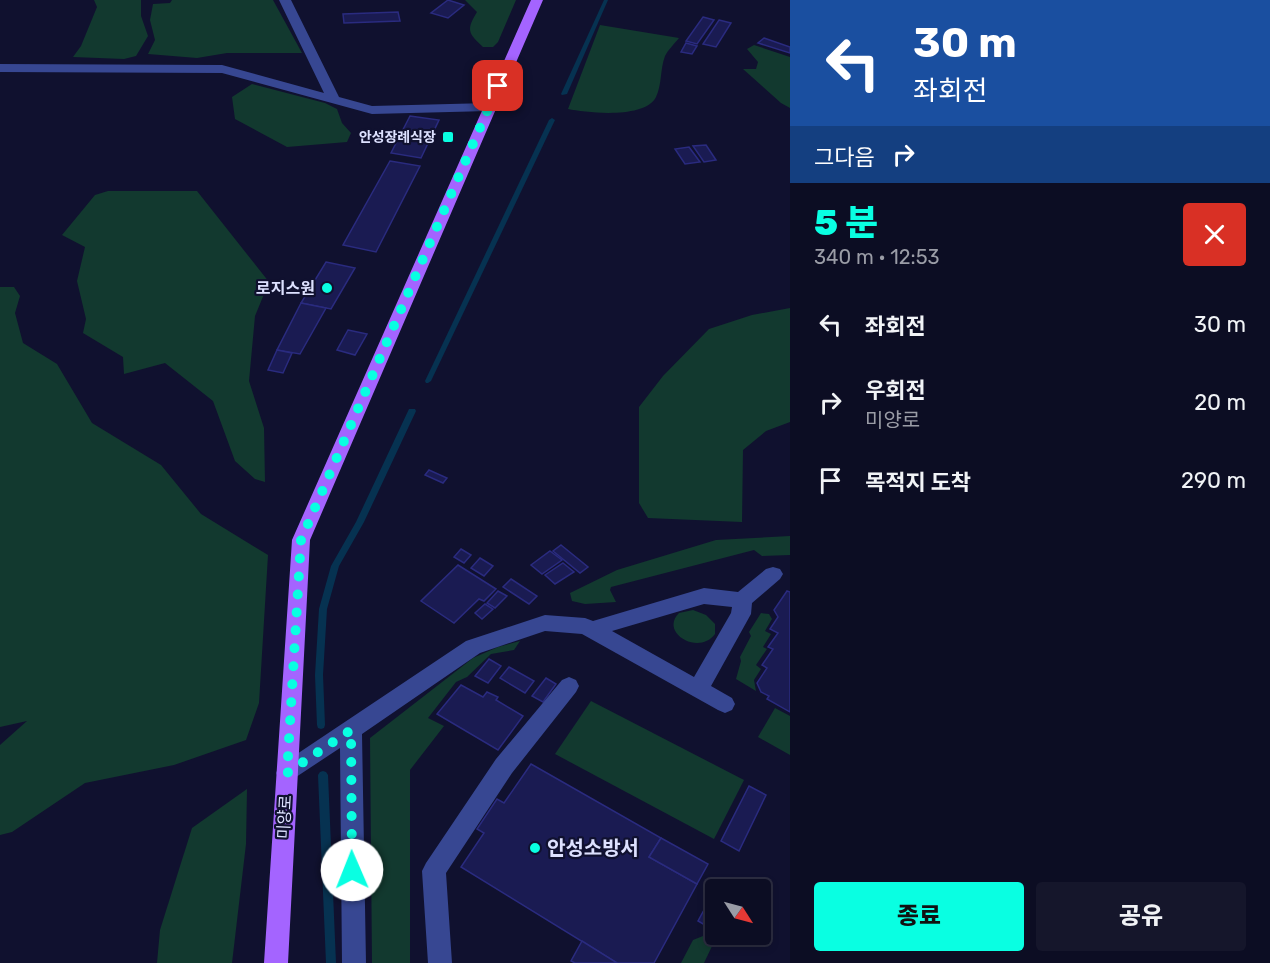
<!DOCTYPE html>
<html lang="ko">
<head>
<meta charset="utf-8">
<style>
  :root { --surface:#0c0d23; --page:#15162b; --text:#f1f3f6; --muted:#9a9ca6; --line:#2c2d41; --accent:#09ffe2 }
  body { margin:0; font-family:Rubik,"Noto Sans KR",sans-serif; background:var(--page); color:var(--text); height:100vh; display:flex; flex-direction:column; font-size:22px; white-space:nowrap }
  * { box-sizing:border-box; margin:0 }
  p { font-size:20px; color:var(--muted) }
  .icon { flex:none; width:33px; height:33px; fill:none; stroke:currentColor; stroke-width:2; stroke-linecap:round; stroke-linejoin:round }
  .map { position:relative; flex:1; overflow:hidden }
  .sheet { display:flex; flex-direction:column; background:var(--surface); width:480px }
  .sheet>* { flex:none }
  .banner { background:#1a4fa0; color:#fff; overflow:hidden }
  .needle { width:39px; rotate:126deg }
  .controls { position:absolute; left:705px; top:879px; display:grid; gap:12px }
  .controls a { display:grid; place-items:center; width:66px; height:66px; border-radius:6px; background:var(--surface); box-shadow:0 3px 9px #0003,0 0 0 2px var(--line); font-size:30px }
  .pin { position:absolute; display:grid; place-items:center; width:51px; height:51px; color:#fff; margin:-26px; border-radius:12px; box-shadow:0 3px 9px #0006 }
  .me { position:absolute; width:66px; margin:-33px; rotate:359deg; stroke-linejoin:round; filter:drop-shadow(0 0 4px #0008) }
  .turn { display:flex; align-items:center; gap:21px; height:126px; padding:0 24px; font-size:27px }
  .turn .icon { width:78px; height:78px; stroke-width:2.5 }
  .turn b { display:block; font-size:42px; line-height:51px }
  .then { display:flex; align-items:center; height:57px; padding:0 24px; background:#0003; gap:12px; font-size:22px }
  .round { display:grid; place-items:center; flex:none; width:63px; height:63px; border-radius:6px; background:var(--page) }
  .summary { display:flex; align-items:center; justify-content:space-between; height:102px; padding:0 24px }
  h1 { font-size:36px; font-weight:800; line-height:45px; color:var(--accent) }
  .cta { display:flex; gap:12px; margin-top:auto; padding:12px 24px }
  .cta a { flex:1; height:69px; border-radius:6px; background:var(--accent); color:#111; font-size:24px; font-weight:800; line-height:69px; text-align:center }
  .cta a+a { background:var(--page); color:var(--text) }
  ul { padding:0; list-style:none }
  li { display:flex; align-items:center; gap:18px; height:78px; padding:0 24px }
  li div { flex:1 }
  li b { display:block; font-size:22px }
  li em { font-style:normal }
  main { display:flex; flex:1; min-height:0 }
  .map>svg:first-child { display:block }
</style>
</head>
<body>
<main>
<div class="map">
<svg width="790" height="963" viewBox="0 0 790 963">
  <rect width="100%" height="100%" fill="#10112f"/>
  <g fill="#12392f">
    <path d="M 94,0 L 141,0 L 141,16 L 148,36 L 136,56 L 124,59 L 73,57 L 81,46 L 97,7 Z"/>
    <path d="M 172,0 L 273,0 L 302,53 L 227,53 L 197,58 L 148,54 L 155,40 L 150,20 L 153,4 L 170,3 Z"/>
    <path d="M 465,0 L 516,0 L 498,42 L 493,47 L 483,47 C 468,33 466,30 477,12 Z"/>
    <path d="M 600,25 L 679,38 C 675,43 668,50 665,56 C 660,69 662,85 656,97 C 645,119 588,113 568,109 Z"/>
    <path d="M 754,45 L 790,57 L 790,108 L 781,103 L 743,69 L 756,69 L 758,62 L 747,49 Z"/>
    <path d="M 252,84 L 325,103 L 337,109 L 342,123 L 351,133 L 347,142 L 287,147 L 235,119 L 232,97 Z"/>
    <path d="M 108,191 L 197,191 L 269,282 L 255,316 L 249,381 L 264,428 L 265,482 L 255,479 L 235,461 L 213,401 L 165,363 L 124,374 L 123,357 L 83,333 L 86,319 L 77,281 L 85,247 L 62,235 L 95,195 Z"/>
    <path d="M 0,287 L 14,287 L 20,296 L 15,313 L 23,343 L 57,364 L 92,423 L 161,465 L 201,514 L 268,555 L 259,703 L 246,740 L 174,765 L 85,783 L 12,832 L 0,835 L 0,745 L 27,721 L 0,727 Z"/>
    <path d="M 790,308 L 790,422 L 766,431 L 743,450 L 742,522 L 648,518 L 639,503 L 639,407 L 663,376 L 709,329 L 752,315 Z"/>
    <path d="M 790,536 L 790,555 L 762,556 L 754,550 L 611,587 L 610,590 L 616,602 L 585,604 L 572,601 L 570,593 L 617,570 L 716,540 Z"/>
    <path d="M 693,610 L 706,615 L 715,624 L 715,634 C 699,656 659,633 679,613 Z"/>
    <path d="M 761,613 L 769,614 L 772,619 L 765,631 L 771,634 L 763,647 L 767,649 L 756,665 L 761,669 L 754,680 L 756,691 L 736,679 L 741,661 L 740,657 L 751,636 L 749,632 Z"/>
    <path d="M 520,641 L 514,650 L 491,654 L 467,677 L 456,682 L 428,718 L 444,726 L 410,770 L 410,963 L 372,963 L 370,738 L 473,658 L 498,647 Z"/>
    <path d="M 591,701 L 744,780 L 714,839 L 555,754 Z"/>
    <path d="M 775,708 L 790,716 L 790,755 L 758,737 Z"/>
    <path d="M 247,789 L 246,844 L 232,963 L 157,963 L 160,930 L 192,828 Z"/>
    <path d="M 703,936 L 713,944 L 704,963 L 681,963 L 693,940 Z"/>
  </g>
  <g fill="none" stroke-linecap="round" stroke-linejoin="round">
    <g fill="#063251" fill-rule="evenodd">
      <path d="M 604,0 L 608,0 L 567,94 L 562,95 L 561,94 Z"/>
      <path d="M 552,118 L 555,120 L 431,381 L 428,383 L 426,383 L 425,381 L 549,120 Z"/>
      <path d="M 409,409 L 415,409 L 416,411 L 364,522 L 339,566 L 327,609 L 323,675 L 325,725 L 324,728 L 321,729 L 318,728 L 317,725 L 315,675 L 319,609 L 331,566 L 356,522 Z"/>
      <path d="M 323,771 L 326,772 L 328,775 L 336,963 L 326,963 L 318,775 L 320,772 Z"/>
    </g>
  </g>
  <g fill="#1a1b52" stroke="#2a2b7f" stroke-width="1.5">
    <path d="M 448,0 L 464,5 L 448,18 L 431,13 Z"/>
    <path d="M 398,12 L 400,21 L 344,23 L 343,14 Z"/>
    <path d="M 703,17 L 714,20 L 697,44 L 686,41 Z"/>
    <path d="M 719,20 L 731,23 L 716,47 L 703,44 Z"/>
    <path d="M 764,38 L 790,47 L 790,53 L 758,43 Z"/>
    <path d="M 686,43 L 697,46 L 692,54 L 681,52 Z"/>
    <path d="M 410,116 L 439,120 L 421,158 L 391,153 Z"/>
    <path d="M 706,145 L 716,160 L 704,162 L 693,146 Z"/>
    <path d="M 689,147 L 700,162 L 685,164 L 675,149 Z"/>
    <path d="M 390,161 L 420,166 L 376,252 L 343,245 Z"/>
    <path d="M 326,262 L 355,268 L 331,309 L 301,303 Z"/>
    <path d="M 301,303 L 326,308 L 300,354 L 277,350 Z"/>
    <path d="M 348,330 L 367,334 L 355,355 L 337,350 Z"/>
    <path d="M 277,350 L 292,353 L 283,373 L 268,370 Z"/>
    <path d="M 429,470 L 447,478 L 443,483 L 425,475 Z"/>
    <path d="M 561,545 L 588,567 L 580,573 L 553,551 Z"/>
    <path d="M 461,549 L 471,555 L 464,563 L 454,557 Z"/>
    <path d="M 550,551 L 562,560 L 542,574 L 531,565 Z"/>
    <path d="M 480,558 L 493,566 L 484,576 L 471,568 Z"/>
    <path d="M 563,563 L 574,572 L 555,584 L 545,575 Z"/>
    <path d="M 458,565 L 496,589 L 484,601 L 479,599 L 454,623 L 421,601 Z"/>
    <path d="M 511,579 L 537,596 L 529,604 L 503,587 Z"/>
    <path d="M 498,591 L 507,596 L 495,608 L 487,603 Z"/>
    <path d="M 787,591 L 790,592 L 790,712 L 767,699 L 769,696 L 761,692 L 757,683 L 767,668 L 762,665 L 773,649 L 768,647 L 778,633 L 770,629 L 778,617 L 774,610 Z"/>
    <path d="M 485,604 L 493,609 L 482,619 L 475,613 Z"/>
    <path d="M 489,659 L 501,666 L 488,683 L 475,676 Z"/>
    <path d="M 509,667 L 534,681 L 525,693 L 500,678 Z"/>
    <path d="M 546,678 L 556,684 L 543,702 L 532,696 Z"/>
    <path d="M 461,685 L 483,697 L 487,692 L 498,697 L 496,700 L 523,716 L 498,750 L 437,714 Z"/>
    <path d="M 531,764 L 661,838 L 649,857 L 697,884 L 654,963 L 617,963 L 461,867 L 484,833 L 477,829 L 497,799 L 504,803 Z"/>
    <path d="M 749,786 L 766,795 L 739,851 L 721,841 Z"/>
    <path d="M 661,838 L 708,864 L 697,884 L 649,857 Z"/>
    <path d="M 710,899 L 716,903 L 716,918 L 710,928 L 698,921 Z"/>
    <path d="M 582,941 L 617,963 L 575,963 L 571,961 Z"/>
  </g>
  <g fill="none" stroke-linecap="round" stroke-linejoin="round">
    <g fill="#374792" fill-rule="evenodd">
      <path d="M 279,0 L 291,0 L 339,97 L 372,106 L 489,103 L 496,107 L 489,111 L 372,114 L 222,73 L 0,72 L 0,64 L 222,65 L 324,93 Z"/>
      <path d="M 773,567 L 780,569 L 783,574 L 780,579 L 752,603 L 751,614 L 711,686 L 732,698 L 735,704 L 732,710 L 725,713 L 718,710 L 582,634 L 545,631 L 480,653 L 362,734 L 366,963 L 342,963 L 340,748 L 287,783 L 279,780 L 276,773 L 279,766 L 466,641 L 545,615 L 585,618 L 593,621 L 704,588 L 738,592 L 766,569 ZM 704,604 L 732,607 L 731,613 L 694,677 L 612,631 Z"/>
      <path d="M 569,677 L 576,680 L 579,686 L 576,692 L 512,773 L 446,873 L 452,963 L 428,963 L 422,871 L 426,863 L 496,759 L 562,680 Z"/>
    </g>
    <path fill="#a464ff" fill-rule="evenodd" d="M 531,0 L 543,0 L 310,540 L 288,963 L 264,963 L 292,540 Z"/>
  </g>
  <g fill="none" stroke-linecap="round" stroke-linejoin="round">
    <path stroke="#09ffe2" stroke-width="10" stroke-dasharray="0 18" d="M 352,870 L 351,730 L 287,773 L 301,540 L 498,86"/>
  </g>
  <g fill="#09ffe2" stroke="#10112f" stroke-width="2">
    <rect x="442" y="131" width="12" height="12" rx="3"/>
    <circle cx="327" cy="288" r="6"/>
    <circle cx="535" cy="848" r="6"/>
  </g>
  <g text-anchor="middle" stroke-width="4.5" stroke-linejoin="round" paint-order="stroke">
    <g font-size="14" font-weight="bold" fill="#dde1ff" stroke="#10112f" text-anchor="end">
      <text x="436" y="142">안성장례식장</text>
    </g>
    <g font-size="16" font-weight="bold" fill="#dde1ff" stroke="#10112f" text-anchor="end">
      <text x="315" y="294">로지스원</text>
    </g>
    <g font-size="16" fill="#dde1ff" stroke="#10112f">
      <text transform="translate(284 817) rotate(-87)" y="6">미양로</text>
    </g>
    <g font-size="20" font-weight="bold" fill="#dde1ff" stroke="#10112f" text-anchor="start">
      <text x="547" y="855">안성소방서</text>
    </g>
  </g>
</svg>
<div class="controls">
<a><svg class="needle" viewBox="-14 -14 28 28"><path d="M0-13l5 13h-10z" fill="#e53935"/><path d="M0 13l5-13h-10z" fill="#9a9ca6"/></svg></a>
</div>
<div class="pin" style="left:498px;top:86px;background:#d93025"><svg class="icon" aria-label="arrive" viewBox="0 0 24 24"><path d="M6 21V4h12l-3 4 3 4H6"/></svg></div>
<svg class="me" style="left:352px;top:870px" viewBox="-20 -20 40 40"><circle r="19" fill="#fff"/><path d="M0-13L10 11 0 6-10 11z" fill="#09ffe2"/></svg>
</div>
<section class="sheet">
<div class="banner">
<div class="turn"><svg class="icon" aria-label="left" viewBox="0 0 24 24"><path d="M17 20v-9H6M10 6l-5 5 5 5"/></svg><div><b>30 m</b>좌회전</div></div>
<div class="then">그다음<svg class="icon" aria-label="right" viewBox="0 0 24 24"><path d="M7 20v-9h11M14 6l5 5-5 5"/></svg></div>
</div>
<div class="summary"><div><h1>5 분</h1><p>340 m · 12:53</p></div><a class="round" style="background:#d93025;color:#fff"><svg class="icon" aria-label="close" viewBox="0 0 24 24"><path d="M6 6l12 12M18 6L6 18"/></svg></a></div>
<ul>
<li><svg class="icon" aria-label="left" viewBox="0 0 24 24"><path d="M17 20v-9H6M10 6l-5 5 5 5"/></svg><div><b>좌회전</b></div><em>30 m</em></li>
<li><svg class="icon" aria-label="right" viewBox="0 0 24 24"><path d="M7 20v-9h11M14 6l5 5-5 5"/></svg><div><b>우회전</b><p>미양로</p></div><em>20 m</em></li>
<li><svg class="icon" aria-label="arrive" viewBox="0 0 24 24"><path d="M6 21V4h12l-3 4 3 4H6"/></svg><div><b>목적지 도착</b></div><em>290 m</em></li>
</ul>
<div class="cta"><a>종료</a><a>공유</a></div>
</section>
</main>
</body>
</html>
